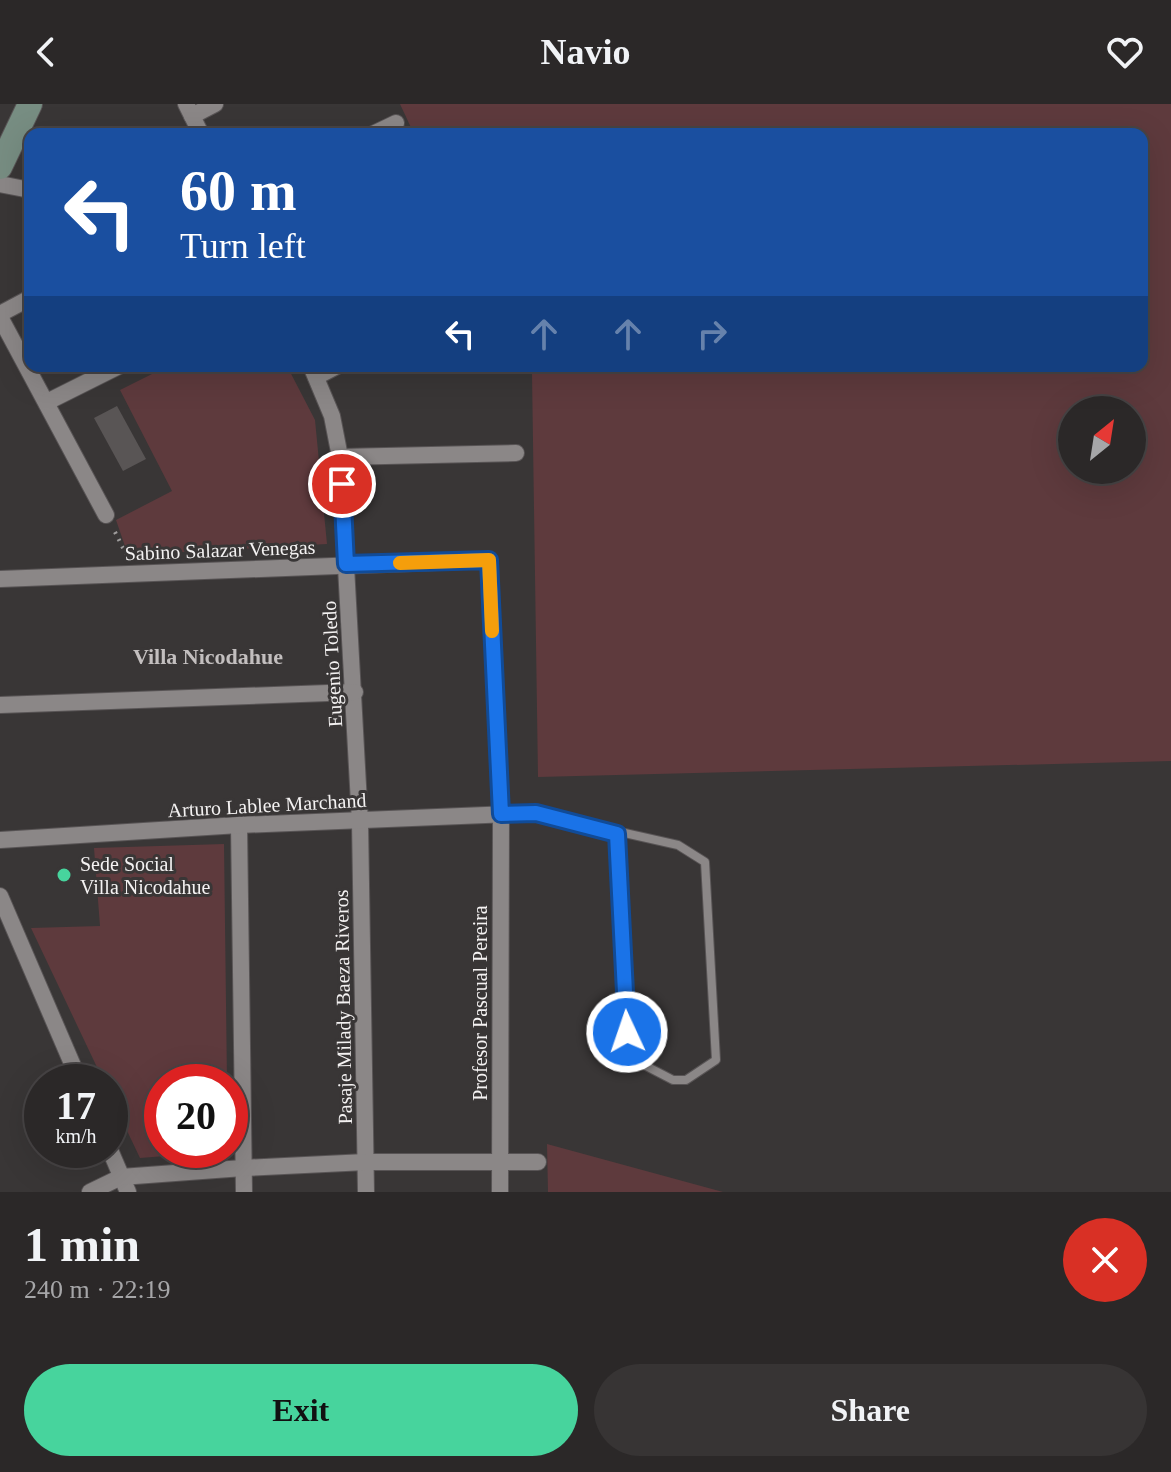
<!DOCTYPE html>
<html lang="en">
<head>
<meta charset="utf-8">
<style>
  :root { --surface:#2b2828; --page:#373434; --text:#f1f3f6; --muted:#a6a6a8; --line:#474445; --accent:#47d49d }
  body { margin:0; font-family:"Times New Roman",serif; background:var(--page); color:var(--text); height:100vh; display:flex; flex-direction:column; font-size:30px; white-space:nowrap }
  * { box-sizing:border-box; margin:0 }
  p { font-size:26px; color:var(--muted) }
  .icon { flex:none; width:44px; height:44px; fill:none; stroke:currentColor; stroke-width:2; stroke-linecap:round; stroke-linejoin:round }
  .map { position:relative; height:1088px; overflow:hidden }
  .side { display:flex; flex-direction:column; background:var(--surface); flex:1 }
  .side>* { flex:none }
  .guide { position:absolute; left:24px; top:24px; width:1124px; height:244px; border-radius:16px; box-shadow:0 8px 32px #0002,0 0 0 2px var(--line); background:#1a4fa0; color:#fff; overflow:hidden }
  .needle { width:52px; rotate:30deg }
  .controls { position:absolute; left:1058px; top:292px; display:grid; gap:16px }
  .controls a { display:grid; place-items:center; width:88px; height:88px; border-radius:50%; background:var(--surface); box-shadow:0 8px 32px #0002,0 0 0 2px var(--line); font-size:40px }
  .speed { position:absolute; left:24px; top:960px; display:flex; gap:16px; font-size:40px; font-weight:700; text-align:center }
  .speed>* { display:grid; place-content:center; width:104px; height:104px; border-radius:50%; background:var(--surface); box-shadow:0 8px 32px #0002,0 0 0 2px var(--line); line-height:1 }
  .speed small { font-size:20px; font-weight:400 }
  .speed .limit { border:12px solid #d22; background:#fff; color:#111 }
  .pin { position:absolute; display:grid; place-items:center; width:68px; height:68px; color:#fff; margin:-34px; border:4px solid #fff; border-radius:50%; box-shadow:0 2px 8px #0007 }
  .me { position:absolute; width:88px; margin:-44px; rotate:357deg; stroke-linejoin:round; filter:drop-shadow(0 0 6px #0008) }
  .turn { display:flex; align-items:center; gap:28px; height:168px; padding:0 24px; font-size:36px }
  .turn .icon { width:104px; height:104px; stroke-width:2.5 }
  .turn b { display:block; font-size:56px; line-height:68px }
  .lanes { display:flex; align-items:center; height:76px; padding:0 24px; background:#0003; justify-content:center; gap:40px; direction:ltr }
  .lanes .off { opacity:.35 }
  .round { display:grid; place-items:center; flex:none; width:84px; height:84px; border-radius:42px; background:var(--page) }
  .headline { display:flex; align-items:center; justify-content:space-between; height:136px; padding:0 24px }
  h1 { font-size:48px; font-weight:700; line-height:60px }
  .action { display:flex; gap:16px; margin-top:auto; padding:16px 24px }
  .action a { flex:1; height:92px; border-radius:48px; background:var(--accent); color:#111; font-size:32px; font-weight:700; line-height:92px; text-align:center }
  .action a+a { background:var(--page); color:var(--text) }
  header { display:flex; justify-content:space-between; align-items:center; height:104px; padding:0 24px; background:var(--surface); font-size:36px; font-weight:700 }
  .map>svg:first-child { display:block }
</style>
</head>
<body>
<header><svg class="icon" aria-label="back" viewBox="0 0 24 24"><path d="M15 5l-7 7 7 7"/></svg>Navio<svg class="icon" aria-label="heart" viewBox="0 0 24 24"><path d="M12 20l-8-8c-3-5 5-10 8-4 3-6 11-1 8 4z"/></svg></header>
<div class="map">
<svg width="1171" height="1088" viewBox="0 0 1171 1088">
  <rect width="100%" height="100%" fill="#393636"/>
  <g fill="#5e3a3d" fill-rule="evenodd">
    <path d="M 400,0 L 1171,0 L 1171,657 L 538,673 L 532,270 L 528,262 L 1142,262 L 1142,30 L 414,30 ZM 1072,306 L 1132,306 L 1132,366 L 1072,366 Z"/>
    <path d="M 168,262 L 287,262 L 315,316 L 327,440 L 128,451 L 116,416 L 172,387 L 120,286 Z"/>
    <path d="M 224,740 L 227,978 L 162,978 L 162,1046 L 228,1047 L 140,1054 L 110,991 L 110,978 L 104,978 L 31,824 L 100,822 L 94,744 Z"/>
    <path d="M 547,1040 L 723,1088 L 548,1088 Z"/>
  </g>
  <path fill="#595555" d="M 117,302 L 146,355 L 123,367 L 94,314 Z"/>
  <g fill="none" stroke-linecap="round" stroke-linejoin="round">
    <g stroke="#585455" stroke-width="10">
      <path id="lane" d="M 536,709 L 678,741 L 705,758 L 716,956 L 686,976 L 673,976 L 646,962 L 627,928 L 617,730"/>
    </g>
    <g stroke="#585455" stroke-width="18">
      <g id="street">
        <path d="M 186,0 L 201,30"/>
        <path d="M 192,12 L 215,0"/>
        <path d="M 373,30 L 396,19"/>
        <path d="M 0,80 L 30,86"/>
        <path d="M 0,210 L 30,194"/>
        <path d="M 0,213 L 106,411"/>
        <path d="M 311,262 L 332,312 L 340,353 L 360,718 L 366,1088"/>
        <path d="M 316,273 L 337,262"/>
        <path d="M 47,298 L 119,262"/>
        <path d="M 340,353 L 516,349"/>
        <path d="M 0,475 L 489,456 L 501,710 L 500,1088"/>
        <path d="M 0,601 L 355,588"/>
        <path d="M 239,721 L 244,1088"/>
        <path d="M 0,736 L 239,721 L 536,709"/>
        <path d="M 0,792 L 80,978"/>
        <path d="M 110,1046 L 128,1088"/>
        <path d="M 90,1088 L 121,1073 L 243,1064 L 366,1058 L 538,1058"/>
      </g>
    </g>
    <g stroke="#585455" stroke-width="26">
      <path id="secondary" d="M 0,63 L 30,0"/>
    </g>
    <path stroke="#9e9c9c" stroke-width="4" stroke-dasharray="2 6" stroke-linecap="butt" d="M 115,428 L 127,452"/>
    <use href="#lane" stroke="#8b8787" stroke-width="8"/>
    <use href="#street" stroke="#8b8787" stroke-width="16"/>
    <use href="#secondary" stroke="#778d82" stroke-width="24"/>
  </g>
  <g fill="none" stroke-linecap="round" stroke-linejoin="round">
    <g stroke="#114b97" stroke-width="20">
      <path id="route" d="M 342,380 L 346,460 L 489,456 L 501,710 L 536,709 L 617,730 L 627,928"/>
    </g>
    <use href="#route" stroke="#1a73e8" stroke-width="14"/>
    <path stroke="#f59e0b" stroke-width="14" d="M 400,459 L 489,456 L 492,527"/>
  </g>
  <circle fill="#47d49d" stroke="#393636" stroke-width="3" cx="64" cy="771" r="8"/>
  <g text-anchor="middle" stroke-width="6" stroke-linejoin="round" paint-order="stroke">
    <g font-size="20" fill="#f4f2f2" stroke="#393636">
      <text transform="translate(220 446) rotate(-2)" y="7">Sabino Salazar Venegas</text>
      <text transform="translate(332 560) rotate(-93)" y="7">Eugenio Toledo</text>
      <text transform="translate(267 701) rotate(-3)" y="7">Arturo Lablee Marchand</text>
      <text transform="translate(480 899) rotate(-90)" y="7">Profesor Pascual Pereira</text>
      <text transform="translate(343 903) rotate(-91)" y="7">Pasaje Milady Baeza Riveros</text>
    </g>
    <g font-size="20" fill="#f4f2f2" stroke="#393636" text-anchor="start">
      <text x="80" y="767">Sede Social<tspan x="80" dy="23">Villa Nicodahue</tspan></text>
    </g>
    <g font-size="22" font-weight="bold" fill="#c3bfbf" stroke="#393636">
      <text x="208" y="560">Villa Nicodahue</text>
    </g>
  </g>
</svg>
<div class="controls">
<a><svg class="needle" viewBox="-14 -14 28 28"><path d="M0-13l5 13h-10z" fill="#e53935"/><path d="M0 13l5-13h-10z" fill="#a6a6a8"/></svg></a>
</div>
<div class="speed"><div>17<small>km/h</small></div><div class="limit">20</div></div>
<div class="pin" style="left:342px;top:380px;background:#d93025"><svg class="icon" aria-label="arrive" viewBox="0 0 24 24"><path d="M6 21V4h12l-3 4 3 4H6"/></svg></div>
<svg class="me" style="left:627px;top:928px" viewBox="-20 -20 40 40"><circle r="17" fill="#1a73e8" stroke="#fff" stroke-width="3"/><path d="M0-11L8 9 0 5-8 9z" fill="#fff"/></svg>
<div class="guide">
<div class="turn"><svg class="icon" aria-label="left" viewBox="0 0 24 24"><path d="M17 20v-9H6M10 6l-5 5 5 5"/></svg><div><b>60 m</b>Turn left</div></div>
<div class="lanes"><svg class="icon" aria-label="left" viewBox="0 0 24 24"><path d="M17 20v-9H6M10 6l-5 5 5 5"/></svg><svg class="icon off" aria-label="ahead" viewBox="0 0 24 24"><path d="M12 20V5M6 11l6-6 6 6"/></svg><svg class="icon off" aria-label="ahead" viewBox="0 0 24 24"><path d="M12 20V5M6 11l6-6 6 6"/></svg><svg class="icon off" aria-label="right" viewBox="0 0 24 24"><path d="M7 20v-9h11M14 6l5 5-5 5"/></svg></div>
</div>
</div>
<section class="side">
<div class="headline"><div><h1>1 min</h1><p>240 m · 22:19</p></div><a class="round" style="background:#d93025;color:#fff"><svg class="icon" aria-label="close" viewBox="0 0 24 24"><path d="M6 6l12 12M18 6L6 18"/></svg></a></div>
<div class="action"><a>Exit</a><a>Share</a></div>
</section>
</body>
</html>
